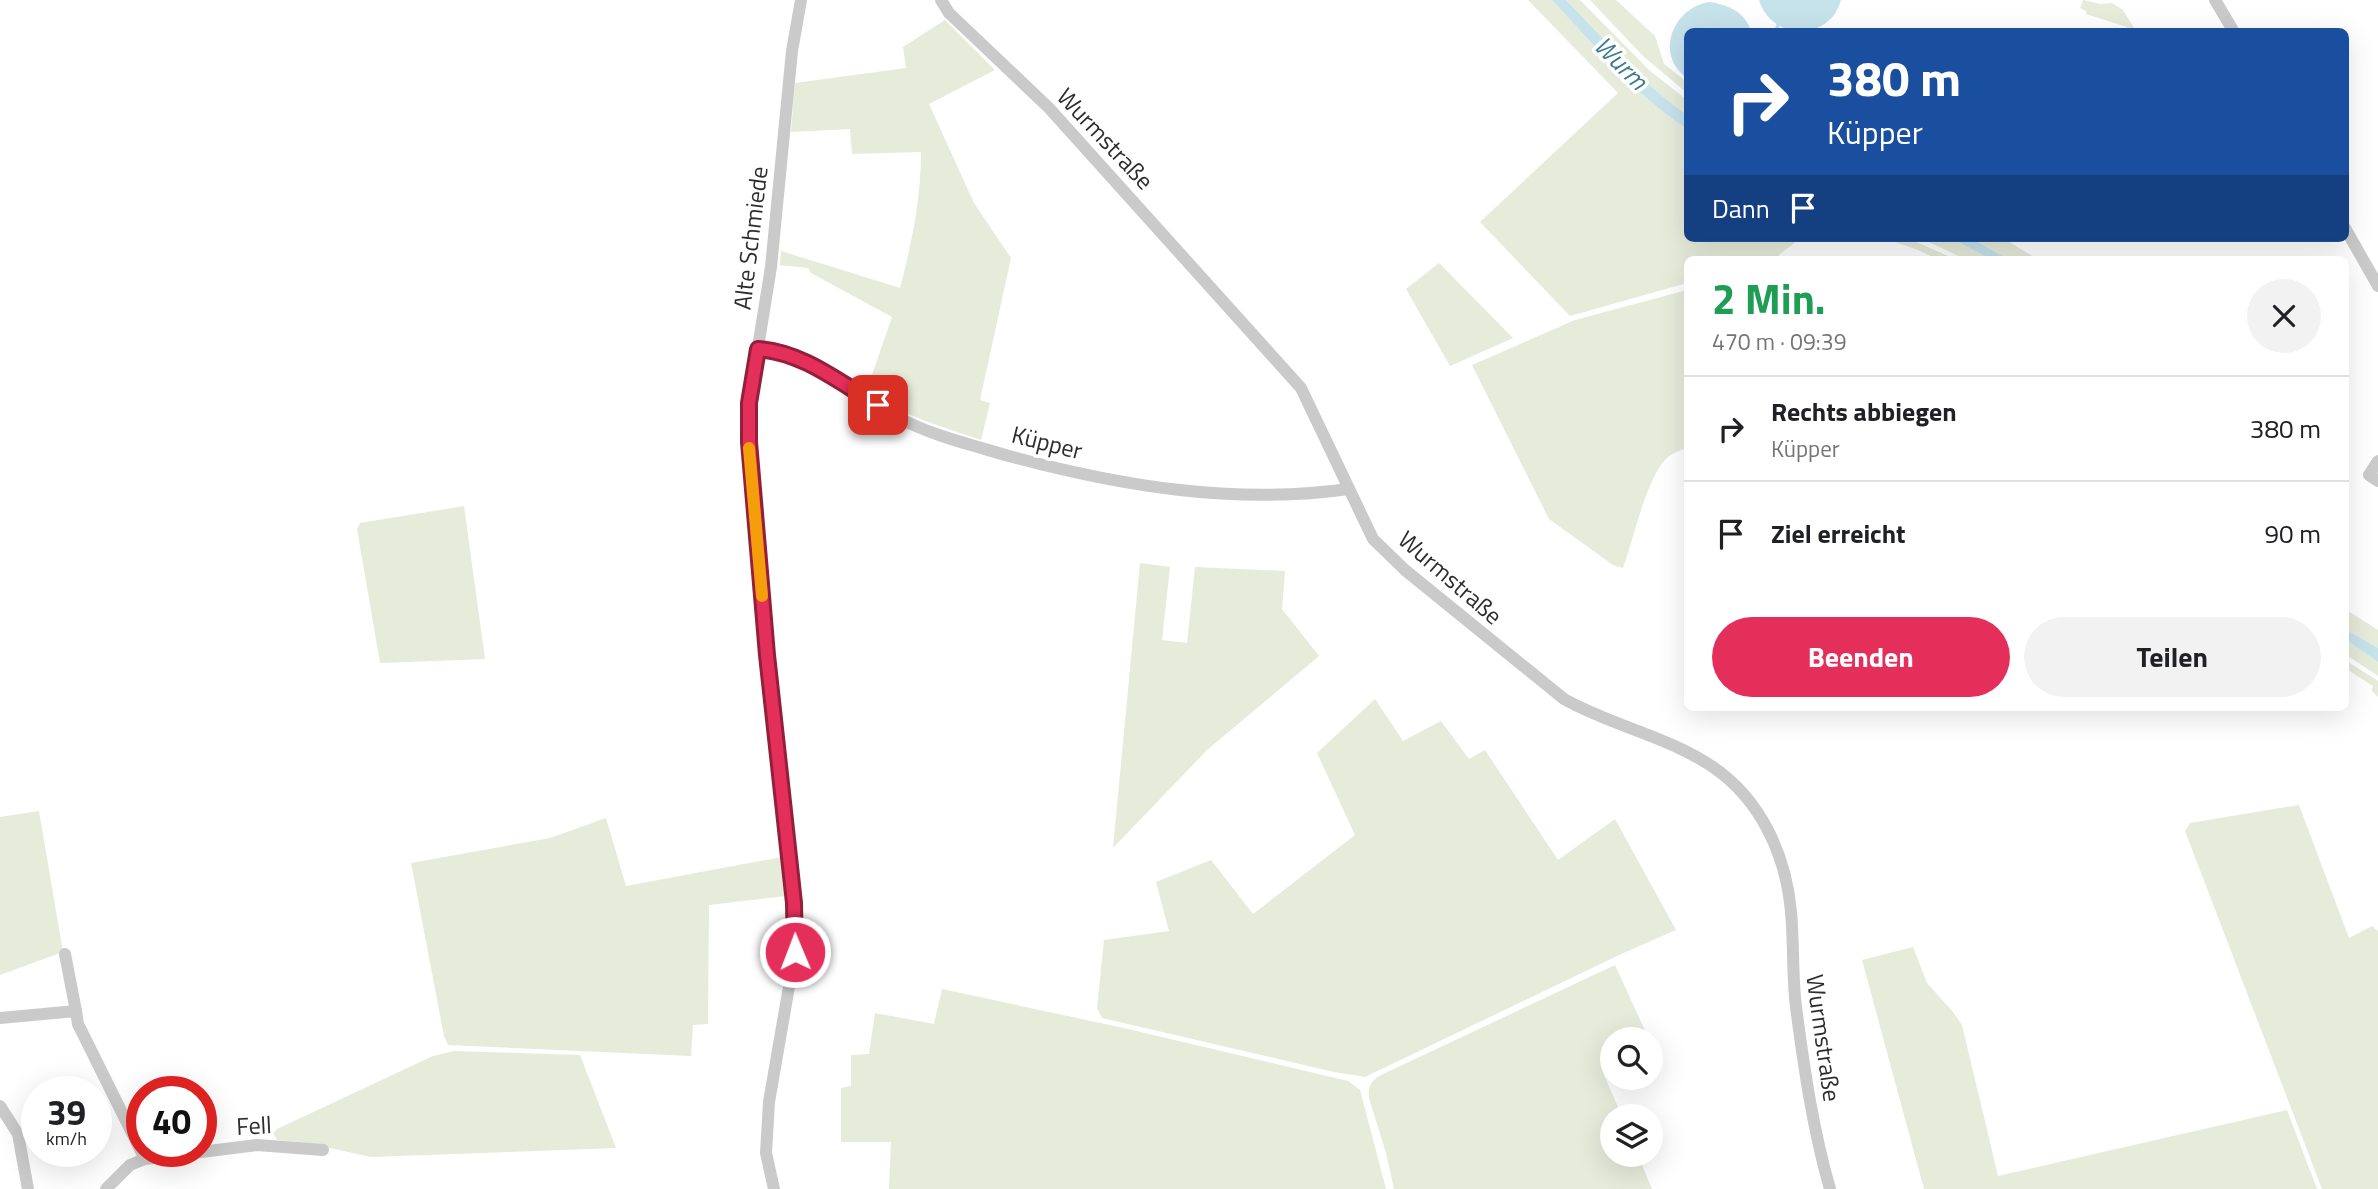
<!DOCTYPE html>
<html lang="de">
<head>
<meta charset="utf-8">
<style>
  :root { --surface:#fff; --page:#f2f2f2; --text:#202124; --muted:#757577; --line:#e0e0e0; --accent:#e42f5a }
  body { margin:0; font-family:"Titillium Web",sans-serif; background:var(--page); color:var(--text); height:100vh; display:flex; flex-direction:column; font-size:26px; white-space:nowrap }
  * { box-sizing:border-box; margin:0 }
  p { font-size:23px; color:var(--muted) }
  .icon { flex:none; width:38px; height:38px; fill:none; stroke:currentColor; stroke-width:2; stroke-linecap:round; stroke-linejoin:round }
  .map { position:relative; flex:1; overflow:hidden }
  .side { position:absolute; left:1684px; top:256px; width:665px; height:455px; display:flex; flex-direction:column; background:var(--surface); border-radius:10px; box-shadow:0 7px 28px #0002 }
  .side>* { flex:none }
  .banner { position:absolute; left:1684px; top:28px; width:665px; height:214px; border-radius:10px; box-shadow:0 7px 28px #0002; background:#1a4fa0; color:#fff; overflow:hidden }
  .buttons { position:absolute; left:1600px; top:1027px; display:grid; gap:14px }
  .buttons a { display:grid; place-items:center; width:63px; height:63px; border-radius:50%; background:var(--surface); box-shadow:0 7px 28px #0002; font-size:35px }
  .speed { position:absolute; left:21px; top:1076px; display:flex; gap:14px; font-size:35px; font-weight:700; text-align:center }
  .speed>* { display:grid; place-content:center; width:91px; height:91px; border-radius:50%; background:var(--surface); box-shadow:0 7px 28px #0002; line-height:1 }
  .speed small { font-size:18px; font-weight:400 }
  .speed .limit { border:10px solid #d22; background:#fff; color:#111 }
  .pin { position:absolute; display:grid; place-items:center; width:60px; height:60px; color:#fff; margin:-30px; border-radius:14px; box-shadow:0 4px 10px #0006 }
  .me { position:absolute; width:77px; margin:-38px; rotate:359deg; stroke-linejoin:round; filter:drop-shadow(0 0 5px #0008) }
  .turn { display:flex; align-items:center; gap:24px; height:147px; padding:0 28px; font-size:32px }
  .turn .icon { width:91px; height:91px; stroke-width:2.5 }
  .turn b { display:block; font-size:49px; line-height:60px }
  .then { display:flex; align-items:center; height:66px; padding:0 28px; background:#0003; gap:14px; font-size:26px }
  .round { display:grid; place-items:center; flex:none; width:74px; height:74px; border-radius:37px; background:var(--page) }
  .head { display:flex; align-items:center; justify-content:space-between; height:119px; padding:0 28px }
  h1 { font-size:42px; font-weight:700; line-height:52px; color:#1e9e55 }
  .action { display:flex; gap:14px; margin-top:auto; padding:14px 28px }
  .action a { flex:1; height:80px; border-radius:42px; background:var(--accent); color:#fff; font-size:28px; font-weight:700; line-height:80px; text-align:center }
  .action a+a { background:var(--page); color:var(--text) }
  ul { padding:0; list-style:none }
  li { display:flex; align-items:center; gap:21px; height:105px; padding:0 28px; border-top:2px solid var(--line) }
  li div { flex:1 }
  li b { display:block; font-size:26px }
  li em { font-style:normal }
  .map>svg:first-child { display:block }
</style>
</head>
<body>
<div class="map">
<svg width="2378" height="1189" viewBox="0 0 2378 1189">
  <rect width="100%" height="100%" fill="#fff"/>
  <g fill="#e6ebda">
    <path d="M 1528,0 L 1552,0 C 1594,45 1636,94 1687,129 L 1687,238 L 1799,238 L 1797,241 L 1774,259 L 1687,259 L 1687,283 L 1570,316 L 1480,222 L 1618,93 Z"/>
    <path d="M 1566,0 L 1580,0 L 1649,70 L 1687,100 L 1687,115 C 1642,83 1605,40 1566,0 Z"/>
    <path d="M 1590,0 L 1616,0 L 1655,36 L 1664,64 L 1687,82 L 1687,93 L 1643,56 Z"/>
    <path d="M 2083,0 L 2101,4 L 2112,3 L 2123,10 L 2136,31 L 2126,31 L 2127,27 L 2086,14 L 2086,11 L 2080,8 Z"/>
    <path d="M 945,20 L 995,70 L 929,104 L 974,203 L 1011,258 L 980,400 L 990,403 L 981,440 C 941,427 902,414 866,392 L 892,317 L 811,273 L 808,268 L 780,265 L 781,251 L 900,288 C 912,243 921,198 921,152 L 852,154 L 850,129 L 791,132 L 795,83 L 906,68 L 903,47 Z"/>
    <path d="M 1883,238 L 1907,238 L 1955,259 L 1937,259 L 1918,250 Z"/>
    <path d="M 1920,238 L 1951,238 L 1990,259 L 1965,259 Z"/>
    <path d="M 1971,238 L 2003,238 L 2037,259 L 2008,259 Z"/>
    <path d="M 1439,263 L 1513,338 L 1450,366 L 1406,289 Z"/>
    <path d="M 1687,290 L 1687,448 C 1680,450 1673,453 1668,457 C 1647,475 1633,541 1623,568 L 1613,565 L 1549,519 L 1472,365 L 1575,320 Z"/>
    <path d="M 464,506 L 485,659 L 380,663 L 357,529 L 360,523 Z"/>
    <path d="M 1140,563 L 1170,567 L 1162,640 L 1187,643 L 1195,567 L 1285,571 L 1282,609 L 1319,656 L 1207,750 L 1113,848 Z"/>
    <path d="M 2345,609 L 2378,630 L 2378,648 L 2345,629 Z"/>
    <path d="M 2345,639 L 2378,662 L 2378,676 L 2345,654 Z"/>
    <path d="M 2345,660 L 2378,681 L 2378,697 L 2372,691 L 2373,686 L 2345,668 Z"/>
    <path d="M 1375,699 L 1403,741 L 1441,721 L 1469,759 L 1485,750 L 1558,860 L 1615,819 L 1676,930 L 1619,955 L 1365,1077 L 1334,1072 L 1102,1018 L 1097,1008 L 1104,940 L 1169,931 L 1156,882 L 1211,860 L 1253,914 L 1355,835 L 1317,753 Z"/>
    <path d="M 2299,805 L 2349,938 L 2372,926 L 2378,931 L 2378,1189 L 2322,1189 L 2185,831 L 2190,823 Z"/>
    <path d="M 39,811 L 63,952 L 0,975 L 0,817 Z"/>
    <path d="M 606,818 L 626,886 L 782,857 L 786,896 L 709,905 L 708,1024 L 693,1025 L 691,1056 L 448,1045 L 444,1036 L 411,863 L 550,838 Z"/>
    <path d="M 1913,947 L 1927,983 L 1953,1012 L 1962,1025 L 1998,1176 L 2287,1110 L 2317,1189 L 1924,1189 L 1862,960 Z"/>
    <path d="M 1615,965 L 1649,1039 L 1612,1040 L 1612,1066 L 1603,1073 L 1622,1116 L 1612,1116 L 1612,1155 L 1638,1155 L 1652,1189 L 1394,1189 L 1386,1153 L 1369,1098 C 1368,1087 1370,1082 1379,1076 Z"/>
    <path d="M 942,989 L 1128,1029 L 1348,1081 L 1360,1090 L 1386,1189 L 889,1189 L 891,1142 L 841,1142 L 841,1088 L 851,1086 L 851,1055 L 869,1054 L 875,1013 L 934,1024 Z"/>
    <path d="M 454,1051 L 580,1055 L 616,1148 L 371,1157 L 307,1143 L 277,1140 L 273,1133 L 277,1129 L 433,1056 Z"/>
  </g>
  <g fill="#c6e2eb">
    <path d="M 1552,0 L 1566,0 C 1605,40 1642,83 1687,115 L 1687,129 C 1635,94 1594,45 1552,0 Z"/>
    <path d="M 1759,0 L 1841,0 C 1830,42 1771,41 1759,0 Z"/>
    <path d="M 1709,2 C 1729,5 1745,12 1751,31 L 1687,32 L 1687,78 C 1654,54 1673,8 1709,2 Z"/>
    <path d="M 1951,238 L 1971,238 L 2008,259 L 1990,259 Z"/>
    <path d="M 2345,629 L 2378,648 L 2378,662 L 2345,639 Z"/>
  </g>
  <g fill="none" stroke-linecap="round" stroke-linejoin="round">
    <path stroke="#c6e2eb" stroke-width="3.5" d="M 1776,32 L 1778,25"/>
    <g stroke="#cacaca" stroke-width="12">
      <path d="M 941,0 L 949,13 L 1049,108 L 1301,388 L 1373,539 L 1405,570 L 1564,699 C 1612,726 1667,736 1713,767 C 1761,800 1786,855 1791,912 C 1794,943 1792,975 1796,1007 C 1804,1068 1813,1130 1830,1189"/>
      <path d="M 2215,0 L 2234,32"/>
      <path d="M 2345,228 L 2378,286"/>
      <path d="M 758,349 L 775,350 L 794,356 C 829,376 863,400 899,418 C 933,436 972,445 1009,456 C 1120,486 1234,505 1349,489"/>
      <path d="M 2378,461 L 2369,475 L 2378,481"/>
      <path d="M 65,954 L 76,1011"/>
      <path d="M 0,1018 L 76,1011 L 78,1024 L 145,1159 L 130,1165 L 106,1189"/>
      <path d="M 0,1106 L 18,1134 L 28,1189"/>
      <path d="M 145,1159 L 257,1145 L 323,1150"/>
      <path d="M 774,1189 L 766,1153 L 769,1102 L 795,952 L 794,903 L 767,655 L 749,442 L 749,403 L 771,267 L 792,51 L 801,0"/>
    </g>
  </g>
  <g fill="none" stroke-linecap="round" stroke-linejoin="round">
    <g stroke="#941f3a" stroke-width="18">
      <path id="route" d="M 795,952 L 794,903 L 767,655 L 749,442 L 749,403 L 758,349 C 803,352 840,383 878,405"/>
    </g>
    <use href="#route" stroke="#e42f5a" stroke-width="12"/>
    <path stroke="#f59e0b" stroke-width="12" d="M 749,448 L 762,596"/>
  </g>
  <g text-anchor="middle" stroke-width="7" stroke-linejoin="round" paint-order="stroke">
    <g font-size="24" fill="#2d2d2d" stroke="#fff">
      <text transform="translate(1105 139) rotate(47)" y="8">Wurmstraße</text>
      <text transform="translate(751 238) rotate(-83)" y="8">Alte Schmiede</text>
      <text transform="translate(1047 443) rotate(14)" y="8">Küpper</text>
      <text transform="translate(1450 578) rotate(41)" y="8">Wurmstraße</text>
      <text transform="translate(1823 1038) rotate(82)" y="8">Wurmstraße</text>
      <text transform="translate(254 1126) rotate(-3)" y="8">Fell</text>
    </g>
    <g font-size="26" font-style="italic" fill="#3c7c8e" stroke="#fff">
      <text transform="translate(1621 63) rotate(45)" y="9">Wurm</text>
    </g>
  </g>
</svg>
<div class="buttons">
<a><svg class="icon" aria-label="search" viewBox="0 0 24 24"><circle cx="10" cy="10" r="6"/><path d="M15 15l6 6"/></svg></a>
<a><svg class="icon" aria-label="layers" viewBox="0 0 24 24"><path d="M12 4l9 5-9 5-9-5zM3 14l9 5 9-5"/></svg></a>
</div>
<div class="speed"><div>39<small>km/h</small></div><div class="limit">40</div></div>
<div class="pin" style="left:878px;top:405px;background:#d93025"><svg class="icon" aria-label="arrive" viewBox="0 0 24 24"><path d="M6 21V4h12l-3 4 3 4H6"/></svg></div>
<svg class="me" style="left:795px;top:952px" viewBox="-20 -20 40 40"><circle r="17" fill="#e42f5a" stroke="#fff" stroke-width="3"/><path d="M0-11L8 9 0 5-8 9z" fill="#fff"/></svg>
<div class="banner">
<div class="turn"><svg class="icon" aria-label="right" viewBox="0 0 24 24"><path d="M7 20v-9h11M14 6l5 5-5 5"/></svg><div><b>380 m</b>Küpper</div></div>
<div class="then">Dann<svg class="icon" aria-label="arrive" viewBox="0 0 24 24"><path d="M6 21V4h12l-3 4 3 4H6"/></svg></div>
</div>
<section class="side">
<div class="head"><div><h1>2 Min.</h1><p>470 m · 09:39</p></div><a class="round"><svg class="icon" aria-label="close" viewBox="0 0 24 24"><path d="M6 6l12 12M18 6L6 18"/></svg></a></div>
<ul>
<li><svg class="icon" aria-label="right" viewBox="0 0 24 24"><path d="M7 20v-9h11M14 6l5 5-5 5"/></svg><div><b>Rechts abbiegen</b><p>Küpper</p></div><em>380 m</em></li>
<li><svg class="icon" aria-label="arrive" viewBox="0 0 24 24"><path d="M6 21V4h12l-3 4 3 4H6"/></svg><div><b>Ziel erreicht</b></div><em>90 m</em></li>
</ul>
<div class="action"><a>Beenden</a><a>Teilen</a></div>
</section>
</div>
</body>
</html>
